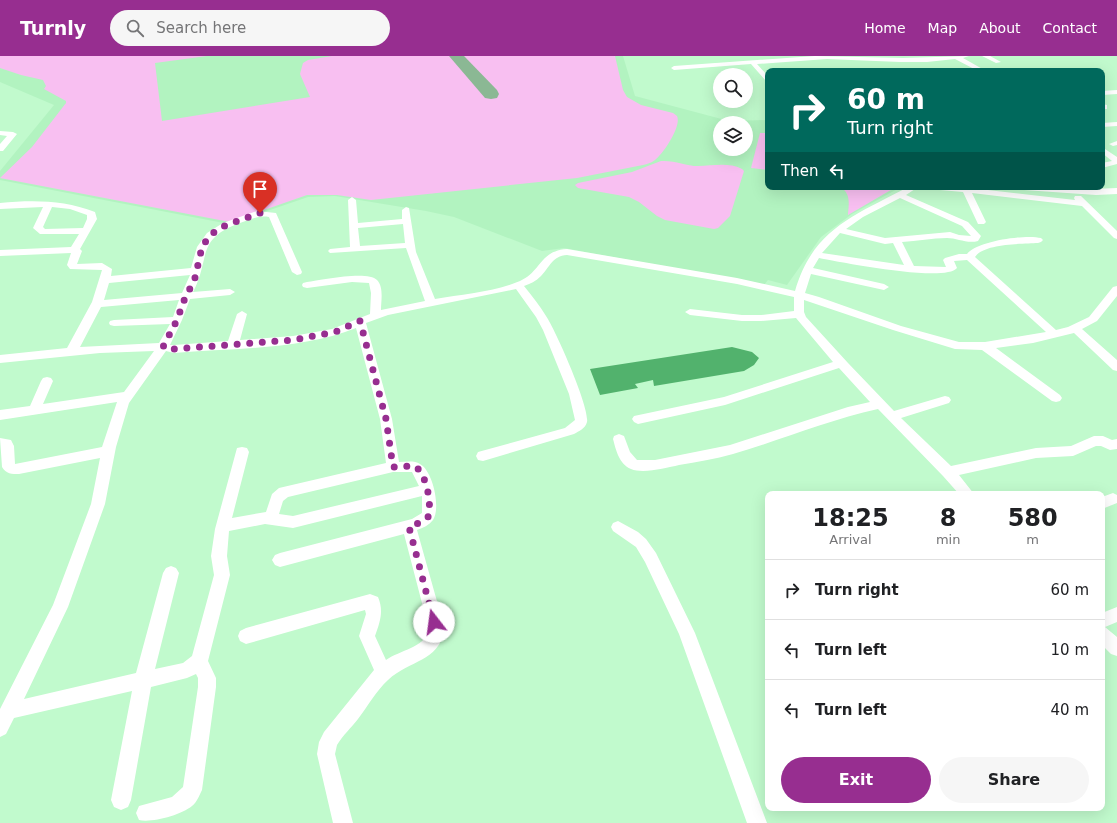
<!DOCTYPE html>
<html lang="en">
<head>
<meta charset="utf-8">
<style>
  :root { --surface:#fff; --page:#f6f6f6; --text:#202124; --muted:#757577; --line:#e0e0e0; --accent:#972e90 }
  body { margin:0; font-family:"DejaVu Sans",sans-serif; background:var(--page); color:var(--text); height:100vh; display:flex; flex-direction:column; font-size:15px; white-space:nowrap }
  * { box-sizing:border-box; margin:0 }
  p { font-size:13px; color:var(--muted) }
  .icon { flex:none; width:22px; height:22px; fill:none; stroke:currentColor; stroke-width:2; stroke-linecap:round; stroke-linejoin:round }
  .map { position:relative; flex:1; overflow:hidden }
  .side { position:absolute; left:765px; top:435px; width:340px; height:320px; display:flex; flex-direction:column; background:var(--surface); border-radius:8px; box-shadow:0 4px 16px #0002 }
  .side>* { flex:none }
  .guide { position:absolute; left:765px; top:12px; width:340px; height:122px; border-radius:8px; box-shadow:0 4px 16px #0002; background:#00695c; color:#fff; overflow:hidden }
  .tools { position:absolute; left:713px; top:12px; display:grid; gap:8px }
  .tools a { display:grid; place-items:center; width:40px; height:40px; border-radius:50%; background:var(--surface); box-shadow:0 4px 16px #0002; font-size:20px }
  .pin { position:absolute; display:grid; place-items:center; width:34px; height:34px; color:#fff; margin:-41px -17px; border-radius:50% 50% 50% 0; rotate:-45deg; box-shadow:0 0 4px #0007 }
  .pin .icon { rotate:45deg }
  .me { position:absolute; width:44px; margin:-22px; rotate:345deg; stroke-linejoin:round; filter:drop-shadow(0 0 3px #0008) }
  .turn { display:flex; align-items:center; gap:14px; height:84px; padding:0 16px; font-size:18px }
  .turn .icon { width:52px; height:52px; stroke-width:2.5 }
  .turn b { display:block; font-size:28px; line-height:34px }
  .then { display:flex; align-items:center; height:38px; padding:0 16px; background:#0003; gap:8px; font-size:15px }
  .eta { display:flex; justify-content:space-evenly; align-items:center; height:68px; text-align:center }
  .eta b { font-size:24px; font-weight:800; line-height:28px }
  .button { display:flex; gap:8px; margin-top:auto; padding:8px 16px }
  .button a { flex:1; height:46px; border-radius:24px; background:var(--accent); color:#fff; font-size:16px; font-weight:800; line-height:46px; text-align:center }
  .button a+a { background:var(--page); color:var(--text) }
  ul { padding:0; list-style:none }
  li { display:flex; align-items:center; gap:12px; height:60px; padding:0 16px; border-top:1px solid var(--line) }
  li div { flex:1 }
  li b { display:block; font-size:15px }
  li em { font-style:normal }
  header { display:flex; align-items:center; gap:24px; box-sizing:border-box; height:56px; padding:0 20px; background:var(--accent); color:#fff }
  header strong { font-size:19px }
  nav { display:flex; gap:22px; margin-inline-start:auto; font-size:14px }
  .search { width:280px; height:36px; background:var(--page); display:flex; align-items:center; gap:10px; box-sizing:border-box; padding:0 14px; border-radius:22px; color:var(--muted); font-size:15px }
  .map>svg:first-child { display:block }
</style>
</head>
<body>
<header>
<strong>Turnly</strong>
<div class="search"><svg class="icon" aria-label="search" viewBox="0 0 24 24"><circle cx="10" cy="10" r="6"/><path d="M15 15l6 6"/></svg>Search here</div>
<nav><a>Home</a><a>Map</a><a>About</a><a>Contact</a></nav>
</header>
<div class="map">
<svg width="1117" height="767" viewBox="0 0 1117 767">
  <rect width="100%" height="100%" fill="#c1facd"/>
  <path fill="#b2f3c0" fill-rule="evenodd" d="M 0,0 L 623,0 L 635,40 L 729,65 L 768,64 L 768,131 L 901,131 L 852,158 L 821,181 L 787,229 L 768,224 L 764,229 L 564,192 L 542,195 L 454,161 L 426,155 L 335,140 L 308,141 L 229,168 L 0,124 L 0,115 L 54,49 L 0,26 ZM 720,67 L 746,67 L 746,93 L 720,93 Z"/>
  <g fill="#f8bff1">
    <path d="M 0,0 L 207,0 L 155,7 L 162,65 L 310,41 L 300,18 L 303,7 L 308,4 L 332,0 L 615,0 L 623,34 L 627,41 L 641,49 L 673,57 L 677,60 C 682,70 663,98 655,104 C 651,107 647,108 643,109 L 577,122 L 371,144 L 337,139 L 307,139 L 230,166 L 0,122 L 32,91 L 66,47 L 66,45 L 44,33 L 46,30 L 43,24 L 21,19 L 0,12 Z"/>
    <path d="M 760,77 L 768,77 L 768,114 L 751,112 Z"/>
    <path d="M 661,105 C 674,104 686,110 698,110 C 713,110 728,106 742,113 L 744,115 L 730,160 L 718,172 L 714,173 L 665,164 L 657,160 L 639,146 L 629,141 L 578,132 L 575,129 L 578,127 L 632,116 Z"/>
    <path d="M 840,131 L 896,131 L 848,159 C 849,148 851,137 840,131 Z"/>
  </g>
  <path fill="#52b26d" d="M 732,291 L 752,296 L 759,302 L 754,309 L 744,315 L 654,330 L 653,324 L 635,328 L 638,332 L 600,339 L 590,313 Z"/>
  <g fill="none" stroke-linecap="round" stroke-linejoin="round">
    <path fill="#8bb894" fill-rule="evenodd" d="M 449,0 L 464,0 L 497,34 L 499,38 L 497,42 L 491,43 L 485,42 Z"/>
    <g fill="#fff" fill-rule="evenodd">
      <path d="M 815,0 L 903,2 L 969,0 L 963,2 L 986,15 L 978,15 L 955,3 L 927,6 L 900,6 L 827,3 L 757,8 L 768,20 L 768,26 L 766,25 L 751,8 L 674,14 L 671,12 L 674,10 Z"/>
      <path d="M 982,0 L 990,0 L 1001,6 L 996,7 Z"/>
      <path d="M 1117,34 L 1117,38 L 1102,39 L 1102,35 Z"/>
      <path d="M 1102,48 L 1107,49 L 1107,53 L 1102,53 Z"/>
      <path d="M 1117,66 L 1117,70 L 1102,71 L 1102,67 Z"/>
      <path d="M 0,75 L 13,76 L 17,78 L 3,95 L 0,95 L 0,88 L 7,80 L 0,79 Z"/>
      <path d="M 1117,85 L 1117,89 L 1113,90 L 1109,88 Z"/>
      <path d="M 1102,91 L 1117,101 L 1117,108 L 1102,112 L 1102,107 L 1112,105 L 1102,97 Z"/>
      <path d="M 908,131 L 918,131 L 906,139 L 968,166 L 981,180 L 978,185 C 967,188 957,182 947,182 C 932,182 917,185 902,186 L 914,210 L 946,211 L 943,204 L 945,202 L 959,198 L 967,198 C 976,185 1026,178 1041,182 L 1043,184 L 1041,186 L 1038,187 C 1023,188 984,187 975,201 L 1056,274 L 1068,271 L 1089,261 L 1113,231 L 1117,230 L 1117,240 L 1097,265 L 1082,273 L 1117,304 L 1117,315 L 1113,314 L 1074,277 L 1033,287 L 996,292 L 1060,339 L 1062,342 L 1060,345 L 1056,346 L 1052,345 L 982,294 L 955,293 L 893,274 L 804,244 L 804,256 L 806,261 L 848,307 L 894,355 L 945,340 L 949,341 L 951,344 L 949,347 L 901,362 L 951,410 L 1036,392 L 1071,390 L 1094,380 L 1103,380 L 1112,384 L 1117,383 L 1117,393 L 1110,394 L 1101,390 L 1096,390 L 1073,400 L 1036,402 L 959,419 L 974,438 L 959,438 L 943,420 L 878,353 C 828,364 781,384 733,398 C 715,403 697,406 679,409 C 666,412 643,418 631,413 C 619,408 616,394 613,383 L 614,380 L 619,378 L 624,380 L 630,396 L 637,404 L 655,404 L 730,389 L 848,351 L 870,346 L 839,312 L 725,349 L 638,368 L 634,366 L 632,363 L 634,360 L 724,341 L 833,306 L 796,262 L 761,265 L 742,265 L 690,259 L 685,256 L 690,253 L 742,259 L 761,259 L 794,255 L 794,241 L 737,228 L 567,199 C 552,200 550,211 541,220 C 536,225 530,228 524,230 C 532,240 540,250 546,260 C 556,275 590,352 587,366 C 585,373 579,375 574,378 L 483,405 L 478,404 L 476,400 L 478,396 L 565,372 L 575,364 L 569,338 L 543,274 L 536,261 L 516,233 L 388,259 L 366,267 L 392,363 L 399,406 C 406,406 414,404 420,408 C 433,415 441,452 433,464 C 429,469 423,472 417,474 L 445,574 C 437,607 411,603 388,624 C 376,635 368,650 358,663 C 351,672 343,679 337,689 L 335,698 L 353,767 L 333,767 L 317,698 L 319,686 L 324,676 L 374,614 L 359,580 L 366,558 L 365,554 L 246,588 L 240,585 L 238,580 L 240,575 L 246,572 L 370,538 L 378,541 C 384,555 380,566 375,580 L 386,604 C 400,594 424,592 429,574 L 404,478 L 280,511 L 275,509 L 272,504 L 275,499 L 280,497 L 412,463 L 422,457 L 422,440 L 293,472 L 265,468 L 229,475 L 227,500 L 230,519 L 208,605 L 216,622 L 216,631 L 202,734 C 199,740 197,746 192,750 C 181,759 152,767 139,764 L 136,757 L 139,750 L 172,741 L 183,731 L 198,631 L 198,622 L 196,618 L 187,622 L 151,631 L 131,744 L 128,751 L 121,754 L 114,751 L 111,744 L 132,635 L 14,662 L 6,678 L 0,681 L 0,653 L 53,549 L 91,448 L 100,402 L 19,418 C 12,418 6,418 2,411 L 0,382 L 11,384 L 14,390 L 15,408 L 102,391 L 117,346 L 0,364 L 0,354 L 30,350 L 41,325 L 43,322 L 47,321 L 51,322 L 53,325 L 43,348 L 124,336 L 154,295 L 100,297 L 0,307 L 0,299 L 67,292 L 92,246 L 102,214 L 70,213 L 67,209 L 71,197 L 0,200 L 0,194 L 71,191 L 79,178 L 40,178 L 33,172 L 43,151 L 0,153 L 0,147 C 33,144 64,144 95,156 L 97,163 L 80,193 L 82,195 L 77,208 L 102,207 L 112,213 L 111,220 L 191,212 L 197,191 L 207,177 L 223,167 L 257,155 L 276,157 L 302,216 L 301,218 L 297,219 L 292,216 L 269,161 C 258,159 250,164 240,167 C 195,183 211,202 193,236 L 230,233 L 235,236 L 230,239 L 190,243 L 182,264 L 170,289 L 174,289 L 228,285 L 237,258 L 242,255 L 247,258 L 240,284 L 293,280 L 332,273 L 370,258 L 371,237 L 369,227 L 352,226 L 307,232 L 303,231 L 302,229 L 303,227 L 307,226 C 320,224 368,214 377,224 C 384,231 381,245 381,254 L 425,245 L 406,192 L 330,197 L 328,195 L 330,193 L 350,191 L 348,144 L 352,141 L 356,144 L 358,167 L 402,163 L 402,154 L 406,151 L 409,152 L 416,196 L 435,243 C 463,238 494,236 520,225 C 542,215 539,195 567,193 L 737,222 L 795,235 C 813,172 856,159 908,131 ZM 900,142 L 962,170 L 971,180 L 959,179 L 950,176 L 885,182 L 846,173 L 863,161 ZM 52,151 L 70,153 L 87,159 L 87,163 L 83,172 L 45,173 L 43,171 ZM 403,168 L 405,187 L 360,190 L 358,172 ZM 840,177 L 885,188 L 893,187 L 904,209 L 822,197 ZM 819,202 C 840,206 945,227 957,212 L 954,205 L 967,204 L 1046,276 L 985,286 L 959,286 L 901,270 L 819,241 L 805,237 L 811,218 L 884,234 L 889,231 L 884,228 L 813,212 ZM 190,219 L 182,237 L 104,244 L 109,227 ZM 179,244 L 173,261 L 114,264 L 110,265 L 109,267 L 110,269 L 114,270 L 170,268 L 159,287 L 80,291 L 101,251 ZM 356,272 L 380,363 L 386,407 L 279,432 L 272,438 L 266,456 L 232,462 L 249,396 L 247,392 L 242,391 L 237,392 L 215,473 L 211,500 L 214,519 L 192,600 L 183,607 L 155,613 L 179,517 L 176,512 L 171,510 L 166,512 L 163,517 L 136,617 L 24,643 L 68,551 L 105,448 L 116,391 L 129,347 L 166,295 L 174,297 C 232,292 302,294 356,272 ZM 393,416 L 412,416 L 419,430 L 293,460 L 279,458 L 283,445 L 288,441 Z"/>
      <path d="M 936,131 L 962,131 L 1075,144 L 1074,142 L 1075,140 L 1081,140 L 1117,175 L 1117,183 L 1114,182 L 1082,150 L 972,137 L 986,166 L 984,168 L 978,168 L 963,136 L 940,134 Z"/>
      <path d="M 1020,131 C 1052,131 1085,134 1117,132 L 1117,138 L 1096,139 L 1024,134 Z"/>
      <path d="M 1113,437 L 1117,439 L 1117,447 L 1102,453 L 1102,441 Z"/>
      <path d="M 618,465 L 638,476 L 646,483 L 656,497 L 695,577 L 767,767 L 747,767 L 679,578 L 645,506 L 636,491 L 613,475 L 611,471 L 613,467 Z"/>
      <path d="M 1117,551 L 1117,566 L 1105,571 L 1117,581 L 1117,600 L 1111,598 L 1102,589 L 1102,557 Z"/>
    </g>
  </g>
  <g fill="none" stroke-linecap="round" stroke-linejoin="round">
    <path stroke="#972e90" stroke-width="7" stroke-dasharray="0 12.6" d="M 260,157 L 226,169 L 210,179 L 202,191 L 194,226 L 186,239 L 177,264 L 163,291 L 174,293 L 293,284 L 335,276 L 360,265 L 386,363 L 393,411 L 415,410 C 427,419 431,446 429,460 L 421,466 L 409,471 L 434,566"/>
  </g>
</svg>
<div class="tools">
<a><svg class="icon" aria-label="search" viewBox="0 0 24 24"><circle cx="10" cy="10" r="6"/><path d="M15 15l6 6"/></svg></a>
<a><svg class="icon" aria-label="layers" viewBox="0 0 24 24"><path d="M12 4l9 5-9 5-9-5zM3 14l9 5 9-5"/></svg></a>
</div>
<div class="pin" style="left:260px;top:157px;background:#d93025"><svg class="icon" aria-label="arrive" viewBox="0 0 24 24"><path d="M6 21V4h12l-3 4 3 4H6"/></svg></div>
<svg class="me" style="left:434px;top:566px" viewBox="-20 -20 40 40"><circle r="19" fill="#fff"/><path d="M0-13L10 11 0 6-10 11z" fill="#972e90"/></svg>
<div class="guide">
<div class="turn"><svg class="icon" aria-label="right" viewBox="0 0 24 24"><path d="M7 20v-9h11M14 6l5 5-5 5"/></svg><div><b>60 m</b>Turn right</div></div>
<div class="then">Then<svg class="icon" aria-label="left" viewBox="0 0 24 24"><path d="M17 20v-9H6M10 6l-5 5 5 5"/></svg></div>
</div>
<section class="side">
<div class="eta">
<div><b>18:25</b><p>Arrival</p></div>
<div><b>8</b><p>min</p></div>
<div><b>580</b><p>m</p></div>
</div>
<ul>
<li><svg class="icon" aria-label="right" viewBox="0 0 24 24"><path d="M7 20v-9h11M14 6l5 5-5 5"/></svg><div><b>Turn right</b></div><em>60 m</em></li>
<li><svg class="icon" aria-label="left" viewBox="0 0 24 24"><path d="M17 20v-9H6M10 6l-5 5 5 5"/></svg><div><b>Turn left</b></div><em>10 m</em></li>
<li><svg class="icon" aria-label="left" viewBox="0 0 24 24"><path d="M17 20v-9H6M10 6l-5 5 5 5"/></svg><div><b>Turn left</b></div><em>40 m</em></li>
</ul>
<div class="button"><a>Exit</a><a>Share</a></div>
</section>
</div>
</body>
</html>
